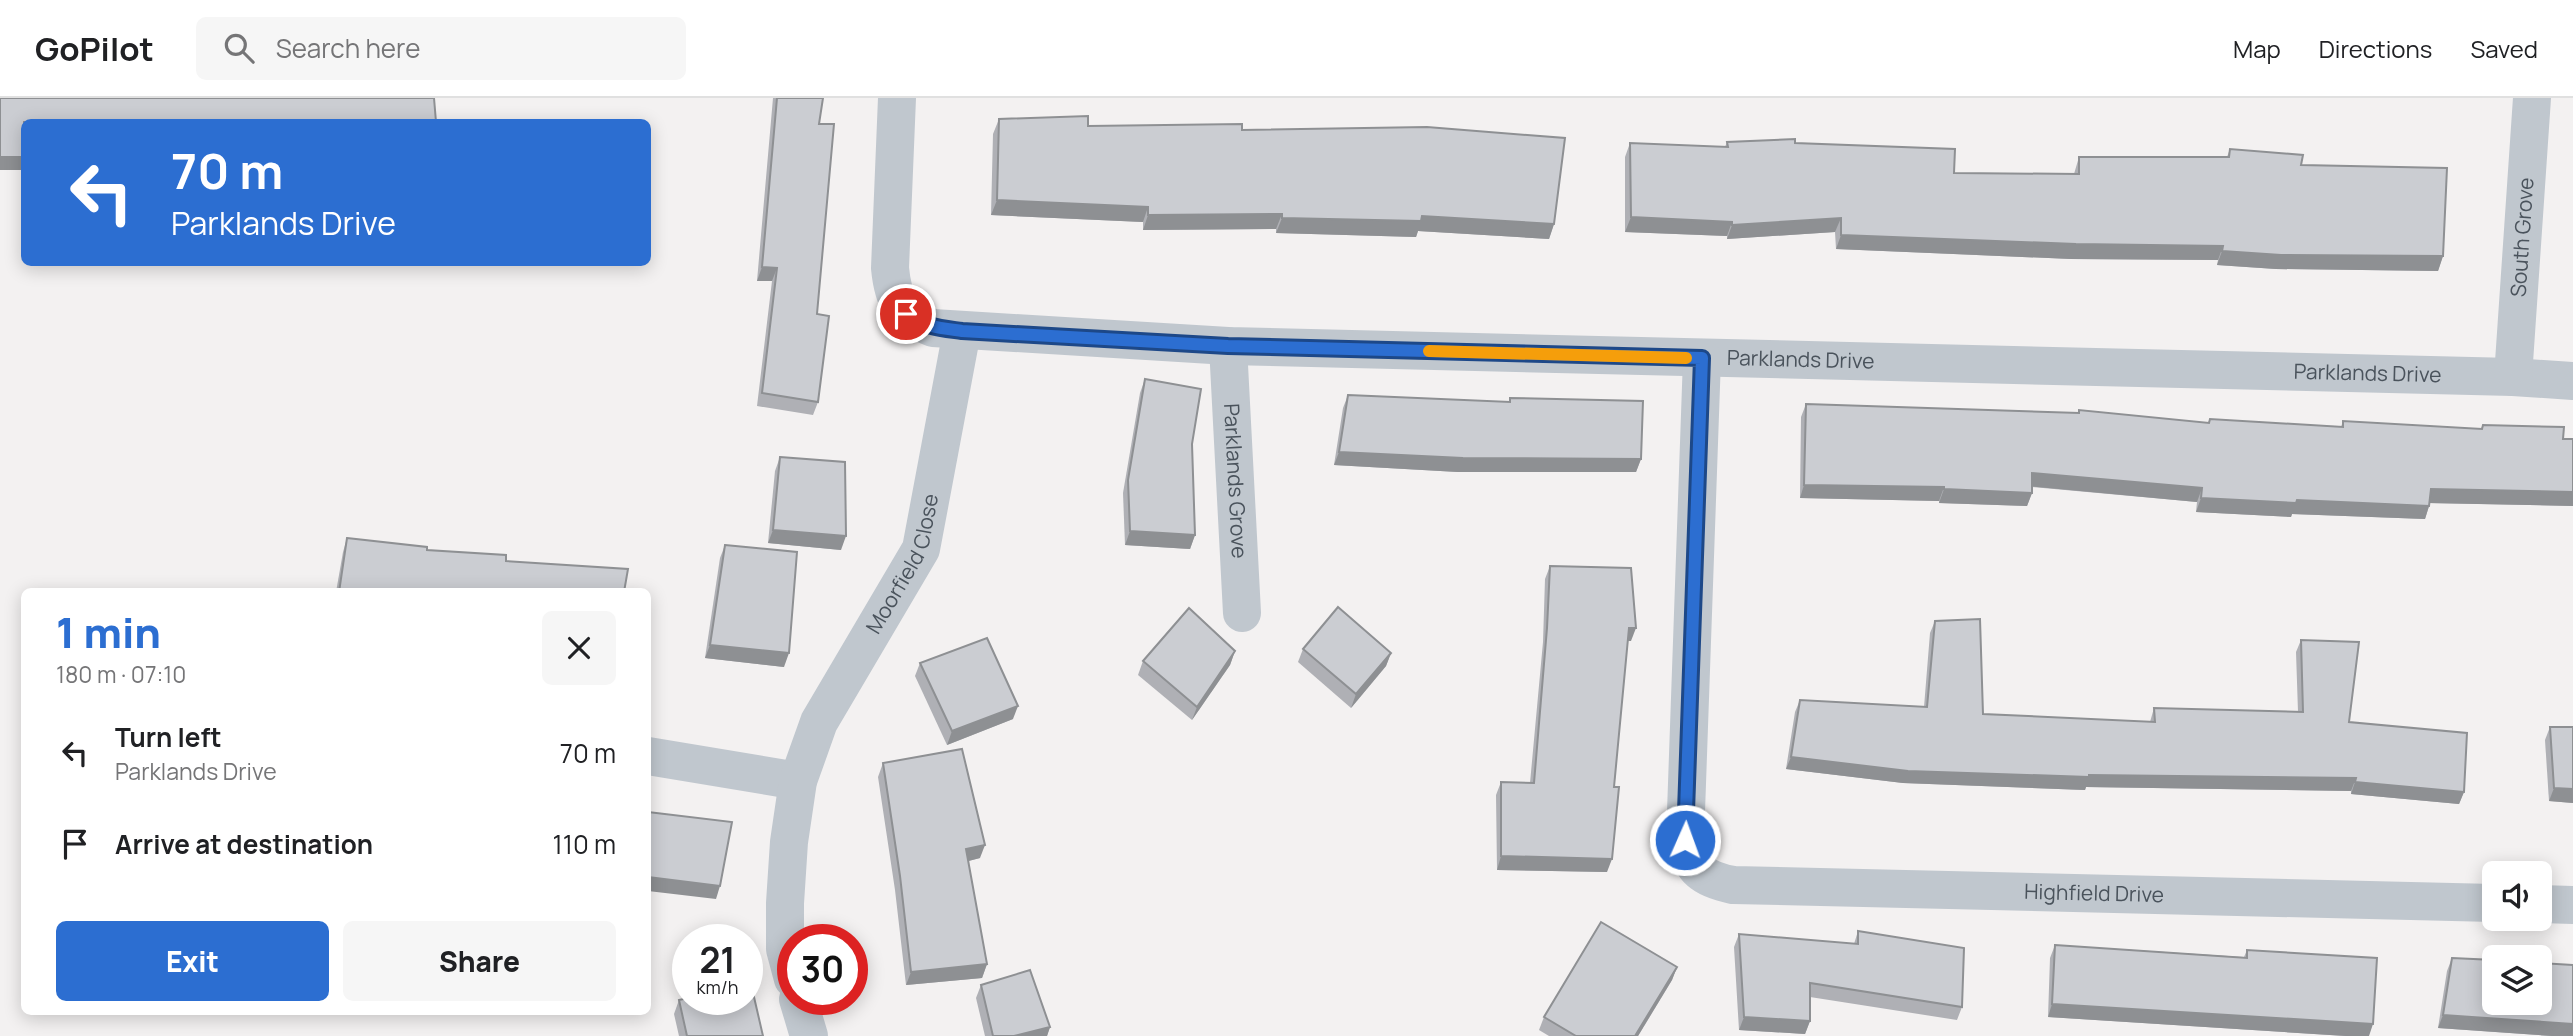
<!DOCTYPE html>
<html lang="en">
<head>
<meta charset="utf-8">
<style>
  :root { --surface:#fff; --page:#f6f6f6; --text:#202124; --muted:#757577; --line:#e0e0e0; --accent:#2c6ed1 }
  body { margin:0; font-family:Manrope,sans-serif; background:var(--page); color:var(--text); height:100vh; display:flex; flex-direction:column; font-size:26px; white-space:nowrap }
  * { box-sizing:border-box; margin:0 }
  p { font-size:23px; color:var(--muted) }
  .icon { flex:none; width:38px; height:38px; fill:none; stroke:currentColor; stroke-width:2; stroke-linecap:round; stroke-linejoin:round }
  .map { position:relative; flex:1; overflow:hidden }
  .panel { position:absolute; left:21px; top:490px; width:630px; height:427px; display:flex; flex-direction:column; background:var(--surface); border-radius:10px; box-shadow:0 4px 18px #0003 }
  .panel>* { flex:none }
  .top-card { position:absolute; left:21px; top:21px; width:630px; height:147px; border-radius:10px; box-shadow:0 4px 18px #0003; background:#2c6ed1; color:#fff; overflow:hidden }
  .tools { position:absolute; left:2482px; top:763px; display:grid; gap:14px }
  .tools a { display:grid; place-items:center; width:70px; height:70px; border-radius:10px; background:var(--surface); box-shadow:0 4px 18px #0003; font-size:35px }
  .speed { position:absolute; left:672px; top:826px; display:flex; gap:14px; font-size:35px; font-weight:700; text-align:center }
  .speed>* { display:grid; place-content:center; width:91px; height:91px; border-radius:50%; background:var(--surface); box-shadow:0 4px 18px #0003; line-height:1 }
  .speed small { font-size:18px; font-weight:400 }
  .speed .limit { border:10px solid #d22; background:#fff; color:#111 }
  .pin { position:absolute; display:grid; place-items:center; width:60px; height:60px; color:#fff; margin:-30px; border:4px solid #fff; border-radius:50%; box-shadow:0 2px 7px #0007 }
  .me { position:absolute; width:77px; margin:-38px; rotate:2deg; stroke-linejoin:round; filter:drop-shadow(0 0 5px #0008) }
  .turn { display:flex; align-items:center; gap:24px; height:147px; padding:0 35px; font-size:32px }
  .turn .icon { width:91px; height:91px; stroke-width:2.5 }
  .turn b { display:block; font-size:49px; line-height:60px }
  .round { display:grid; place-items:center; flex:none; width:74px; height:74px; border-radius:10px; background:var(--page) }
  .headline { display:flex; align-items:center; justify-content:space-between; height:119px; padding:0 35px }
  h1 { font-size:42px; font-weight:800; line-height:52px; color:var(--accent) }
  .cta { display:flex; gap:14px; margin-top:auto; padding:14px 35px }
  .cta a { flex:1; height:80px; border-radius:10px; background:var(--accent); color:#fff; font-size:28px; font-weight:800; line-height:80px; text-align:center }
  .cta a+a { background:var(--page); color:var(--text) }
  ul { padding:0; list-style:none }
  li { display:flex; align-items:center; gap:21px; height:91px; padding:0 35px }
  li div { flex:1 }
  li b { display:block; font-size:26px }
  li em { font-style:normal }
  header { display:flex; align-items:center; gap:42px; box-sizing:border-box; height:98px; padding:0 35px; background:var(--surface); border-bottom:2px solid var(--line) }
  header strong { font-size:33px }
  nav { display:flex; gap:38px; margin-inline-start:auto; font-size:24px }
  .search { width:490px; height:63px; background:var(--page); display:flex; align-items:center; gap:18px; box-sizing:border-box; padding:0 24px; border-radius:10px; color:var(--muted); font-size:26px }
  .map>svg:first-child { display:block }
</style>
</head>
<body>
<header>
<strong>GoPilot</strong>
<div class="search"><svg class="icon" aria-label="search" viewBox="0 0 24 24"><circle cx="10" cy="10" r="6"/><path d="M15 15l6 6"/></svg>Search here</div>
<nav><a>Map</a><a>Directions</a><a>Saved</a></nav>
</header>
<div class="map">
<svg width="2573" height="938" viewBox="0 0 2573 938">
  <rect width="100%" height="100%" fill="#f3f1f1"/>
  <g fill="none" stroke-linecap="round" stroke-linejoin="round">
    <g stroke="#c0c7ce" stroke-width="38">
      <path id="s1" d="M 897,0 L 890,170 C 893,202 901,218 933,230 L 1228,248 L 2513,279 L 2573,283"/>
      <path id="s2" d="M 1228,248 L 1242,515"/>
      <path id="s3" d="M 1702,260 L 1685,742 C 1691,772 1703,781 1733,787 L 2494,805"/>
      <path id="s4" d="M 2513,279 L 2532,0"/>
      <path d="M 648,658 L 798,683"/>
      <path d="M 2539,806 L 2573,807"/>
      <path id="s5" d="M 793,881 L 785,851 L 785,805 L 789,744 L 798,683 L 819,624 L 921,451 L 962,233"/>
      <path d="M 798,901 L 809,938"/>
    </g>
  </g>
  <g fill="#afb0b5">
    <path d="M 773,0 L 823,0 L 819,26 L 817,216 L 818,304 L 813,317 L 757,308 L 772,183 L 757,183 Z"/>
    <path d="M 999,21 L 1088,28 L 1242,32 L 1554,126 L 1549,141 L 1418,133 L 1416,139 L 1276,135 L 1276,131 L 1143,132 L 1143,124 L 991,117 L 993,36 Z"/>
    <path d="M 1727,44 L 1795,45 L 1954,75 L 2074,76 L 2079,59 L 2227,59 L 2230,51 L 2301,67 L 2443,158 L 2438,173 L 2276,171 L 2217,167 L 2218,162 L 2071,161 L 1836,151 L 1835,134 L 1727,141 L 1727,138 L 1625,134 L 1625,59 L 1630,45 L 1725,49 Z"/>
    <path d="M 1145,281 L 1192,346 L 1195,437 L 1190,451 L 1125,447 L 1123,395 L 1140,295 Z"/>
    <path d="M 1348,297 L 1509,304 L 1510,300 L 1641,361 L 1636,374 L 1458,374 L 1334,367 L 1343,310 Z"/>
    <path d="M 1806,306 L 2078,315 L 2079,312 L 2208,325 L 2210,321 L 2341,329 L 2343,323 L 2481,331 L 2483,327 L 2563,341 L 2573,341 L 2573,408 L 2430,405 L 2425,421 L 2292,416 L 2291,419 L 2196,414 L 2197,404 L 2032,389 L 2032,395 L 2027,408 L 1939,405 L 1939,403 L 1800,400 L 1801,319 Z"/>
    <path d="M 780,359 L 841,452 L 768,445 L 775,373 Z"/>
    <path d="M 347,440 L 506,463 L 624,494 L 336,494 L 343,454 Z"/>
    <path d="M 725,447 L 784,569 L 705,560 L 720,460 Z"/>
    <path d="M 1550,468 L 1631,543 L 1627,543 L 1607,774 L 1497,772 L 1496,697 L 1501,684 L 1530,685 L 1543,544 L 1545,481 Z"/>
    <path d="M 1935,523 L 1983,616 L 2150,624 L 2154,610 L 2298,614 L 2296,554 L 2301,542 L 2349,624 L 2464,694 L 2459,706 L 2351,696 L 2351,693 L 2086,689 L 2085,692 L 1903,685 L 1786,671 L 1795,614 L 1800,602 L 1924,609 L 1930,535 Z"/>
    <path d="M 1303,551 L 1391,555 L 1386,568 L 1351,610 L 1298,564 Z"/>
    <path d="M 1235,553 L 1230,567 L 1192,622 L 1138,577 L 1143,563 Z"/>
    <path d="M 920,565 L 1013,621 L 947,647 L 915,578 Z"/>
    <path d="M 2550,629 L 2573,629 L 2573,705 L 2549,703 L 2545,642 Z"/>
    <path d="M 883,665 L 980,760 L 968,763 L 987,866 L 982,880 L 906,887 L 895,792 L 878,679 Z"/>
    <path d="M 1858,833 L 1962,909 L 1957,922 L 1810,899 L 1810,923 L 1805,936 L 1739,932 L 1734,849 L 1739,836 L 1854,846 Z"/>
    <path d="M 2055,847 L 2244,859 L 2247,852 L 2369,938 L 2346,938 L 2048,919 L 2050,860 Z"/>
    <path d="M 2452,860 L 2573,938 L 2552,938 L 2438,930 L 2447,873 Z"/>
    <path d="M 1677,869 L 1672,882 L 1638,938 L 1549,938 L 1539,932 L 1544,919 Z"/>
    <path d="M 981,887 L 1050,929 L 1047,938 L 985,938 L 976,900 Z"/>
    <path d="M 679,902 L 763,938 L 679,938 L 674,916 Z"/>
  </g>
  <g fill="#8e9093">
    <rect x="0" y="59" width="24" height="13"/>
    <path d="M 997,102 L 1148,109 L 1143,124 L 991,117 Z"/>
    <path d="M 1282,116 L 1276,131 L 1143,132 L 1148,117 Z"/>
    <path d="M 1422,118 L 1554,126 L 1549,141 L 1418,133 L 1416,139 L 1276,135 L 1282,120 Z"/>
    <path d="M 1631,119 L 1732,124 L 1727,138 L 1625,134 Z"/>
    <path d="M 1841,120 L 1835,134 L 1727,141 L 1732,127 Z"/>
    <path d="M 1841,137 L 2223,148 L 2218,162 L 2071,161 L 1836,151 Z"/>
    <path d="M 2222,153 L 2443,158 L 2438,173 L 2276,171 L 2217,167 Z"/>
    <path d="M 762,169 L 777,170 L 772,183 L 757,183 Z"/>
    <path d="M 1339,354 L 1641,361 L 1636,374 L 1458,374 L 1334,367 Z"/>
    <path d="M 2032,375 L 2202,390 L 2197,404 L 2028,388 Z"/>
    <path d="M 1804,387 L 1944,389 L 1939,403 L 1800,400 Z"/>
    <path d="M 1944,391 L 2032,395 L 2027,408 L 1939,405 Z"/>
    <path d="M 2431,391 L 2573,394 L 2573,408 L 2426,405 Z"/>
    <path d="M 2201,400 L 2297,402 L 2429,408 L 2425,421 L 2292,416 L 2291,419 L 2196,414 Z"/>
    <path d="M 773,432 L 846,438 L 841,452 L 768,445 Z"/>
    <path d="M 1130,433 L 1195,437 L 1190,451 L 1125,447 Z"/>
    <path d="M 1629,530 L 1636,530 L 1631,543 L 1624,543 Z"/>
    <path d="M 710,547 L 789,555 L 784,569 L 705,560 Z"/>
    <path d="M 1235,553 L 1230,567 L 1192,622 L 1197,609 Z"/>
    <path d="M 1391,555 L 1386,568 L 1351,610 L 1356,596 Z"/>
    <path d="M 1018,608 L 1013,621 L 947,647 L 952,633 Z"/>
    <path d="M 1791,659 L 2089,677 L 2356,680 L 2351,693 L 2086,689 L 2085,692 L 1903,685 L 1786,671 Z"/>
    <path d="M 2355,684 L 2464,694 L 2459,706 L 2351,696 Z"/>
    <path d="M 2554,690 L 2573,691 L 2573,705 L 2549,703 Z"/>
    <path d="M 985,747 L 980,760 L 961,765 L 966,751 Z"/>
    <path d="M 1501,758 L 1612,761 L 1607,774 L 1497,772 Z"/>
    <path d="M 648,779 L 720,788 L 716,801 L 648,793 Z"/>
    <path d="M 987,866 L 982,880 L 906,887 L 911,874 Z"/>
    <path d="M 1677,869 L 1672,882 L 1638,938 L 1635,938 Z"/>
    <path d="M 2052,906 L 2373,926 L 2369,938 L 2346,938 L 2048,919 Z"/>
    <path d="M 2443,917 L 2573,926 L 2573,938 L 2552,938 L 2438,930 Z"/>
    <path d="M 1744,919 L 1810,923 L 1805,936 L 1739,932 Z"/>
    <path d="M 1050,929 L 1047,938 L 1014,938 Z"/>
  </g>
  <g fill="#cbcdd2" stroke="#8e9093" stroke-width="2">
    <path d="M 0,0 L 434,0 L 436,24 L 24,24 L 24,59 L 0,59 Z"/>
    <path d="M 777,0 L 823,0 L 819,26 L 834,26 L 817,216 L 829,218 L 818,304 L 762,295 L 777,170 L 762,169 Z"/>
    <path d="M 1088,18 L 1088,28 L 1242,26 L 1242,32 L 1427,29 L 1565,40 L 1554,126 L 1422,118 L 1421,123 L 1282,120 L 1282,116 L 1148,117 L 1148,109 L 997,102 L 999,21 Z"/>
    <path d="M 1795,41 L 1795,45 L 1955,51 L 1954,75 L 2079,76 L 2079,59 L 2229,59 L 2230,51 L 2303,57 L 2301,67 L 2447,70 L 2443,158 L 2281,157 L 2222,153 L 2223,148 L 2076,146 L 1841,137 L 1841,120 L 1732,127 L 1732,124 L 1631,119 L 1630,45 L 1728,49 L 1727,44 Z"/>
    <path d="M 1145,281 L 1201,291 L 1192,346 L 1195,437 L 1130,433 L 1128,382 Z"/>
    <path d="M 1348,297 L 1510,304 L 1510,300 L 1643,303 L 1641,361 L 1463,360 L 1339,354 Z"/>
    <path d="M 1806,306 L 2079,315 L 2079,312 L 2209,325 L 2210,321 L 2343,329 L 2343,323 L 2482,331 L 2483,327 L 2564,329 L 2563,341 L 2573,341 L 2573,394 L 2431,391 L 2429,408 L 2297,402 L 2296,405 L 2201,400 L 2202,390 L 2032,375 L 2032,395 L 1944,391 L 1944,389 L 1804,387 Z"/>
    <path d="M 780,359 L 845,364 L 846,438 L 773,432 Z"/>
    <path d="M 347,440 L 427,449 L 427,452 L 506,457 L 506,463 L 628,471 L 624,494 L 339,494 Z"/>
    <path d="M 725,447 L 797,454 L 789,555 L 710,547 Z"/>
    <path d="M 1550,468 L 1631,470 L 1636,530 L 1629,530 L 1614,689 L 1619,689 L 1612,761 L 1501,758 L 1501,684 L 1534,685 L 1547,530 Z"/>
    <path d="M 1338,509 L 1391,555 L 1356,596 L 1303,551 Z"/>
    <path d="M 1189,510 L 1235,553 L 1197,609 L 1143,563 Z"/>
    <path d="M 1980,521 L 1983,616 L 2155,624 L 2154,610 L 2303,614 L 2301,542 L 2359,544 L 2349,624 L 2467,635 L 2464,694 L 2355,684 L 2356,680 L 2089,677 L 2089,679 L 1908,673 L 1791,659 L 1800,602 L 1927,609 L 1935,523 Z"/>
    <path d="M 987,540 L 1018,608 L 952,633 L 920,565 Z"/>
    <path d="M 2550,629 L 2573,629 L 2573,691 L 2554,690 Z"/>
    <path d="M 962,651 L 985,747 L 966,751 L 987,866 L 911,874 L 900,778 L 883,665 Z"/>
    <path d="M 648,714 L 732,724 L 720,788 L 648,779 Z"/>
    <path d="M 1601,824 L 1677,869 L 1635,938 L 1576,938 L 1544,919 Z"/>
    <path d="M 1858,833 L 1964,850 L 1962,909 L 1810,885 L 1810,923 L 1744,919 L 1739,836 L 1858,846 Z"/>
    <path d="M 2055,847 L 2247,860 L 2247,852 L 2377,860 L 2373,926 L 2052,906 Z"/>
    <path d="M 2452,860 L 2494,862 L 2494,905 L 2539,905 L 2539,865 L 2573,867 L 2573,926 L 2443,917 Z"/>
    <path d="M 1030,872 L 1050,929 L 1014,938 L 993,938 L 981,887 Z"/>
    <path d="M 751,886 L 763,938 L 687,938 L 679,902 L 688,900 L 688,901 L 747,901 L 747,887 Z"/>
  </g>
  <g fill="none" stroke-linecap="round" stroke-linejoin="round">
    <g stroke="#1d4888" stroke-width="18">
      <path id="route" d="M 906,216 C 924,229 941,230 962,233 L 1228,248 L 1702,260 L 1685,742"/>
    </g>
    <use href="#route" stroke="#2c6ed1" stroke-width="12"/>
    <path stroke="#f59e0b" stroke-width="12" d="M 1429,253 L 1686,260"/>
  </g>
  <g text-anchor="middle" stroke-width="5" stroke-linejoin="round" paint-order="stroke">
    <g font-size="21" fill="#4a535c" stroke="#fff">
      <text dy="7" stroke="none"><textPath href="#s4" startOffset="140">South Grove</textPath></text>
      <text dy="7" stroke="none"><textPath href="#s1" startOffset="1118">Parklands Drive</textPath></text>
      <text dy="7" stroke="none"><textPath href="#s1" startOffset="1685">Parklands Drive</textPath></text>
      <text dy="7" stroke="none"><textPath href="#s2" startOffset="135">Parklands Grove</textPath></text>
      <text dy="7" stroke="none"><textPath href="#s5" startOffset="443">Moorfield Close</textPath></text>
      <text dy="7" stroke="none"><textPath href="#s3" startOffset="915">Highfield Drive</textPath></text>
    </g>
  </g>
</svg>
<div class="tools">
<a><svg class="icon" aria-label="sound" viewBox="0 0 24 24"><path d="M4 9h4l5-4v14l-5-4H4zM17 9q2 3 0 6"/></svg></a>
<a><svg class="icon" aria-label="layers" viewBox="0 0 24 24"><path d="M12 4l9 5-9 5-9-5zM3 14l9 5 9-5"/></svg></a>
</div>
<div class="speed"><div>21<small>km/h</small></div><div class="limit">30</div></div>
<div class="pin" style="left:906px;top:216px;background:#d93025"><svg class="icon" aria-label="arrive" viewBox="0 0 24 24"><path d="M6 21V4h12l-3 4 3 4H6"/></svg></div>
<svg class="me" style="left:1685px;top:742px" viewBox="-20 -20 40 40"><circle r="17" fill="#2c6ed1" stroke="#fff" stroke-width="3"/><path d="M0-11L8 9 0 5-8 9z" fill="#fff"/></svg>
<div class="top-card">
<div class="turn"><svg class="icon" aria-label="left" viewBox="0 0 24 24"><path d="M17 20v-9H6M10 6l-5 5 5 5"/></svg><div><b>70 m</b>Parklands Drive</div></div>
</div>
<section class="panel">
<div class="headline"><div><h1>1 min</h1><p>180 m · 07:10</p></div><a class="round"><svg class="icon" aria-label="close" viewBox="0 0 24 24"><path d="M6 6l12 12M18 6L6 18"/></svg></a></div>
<ul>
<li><svg class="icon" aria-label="left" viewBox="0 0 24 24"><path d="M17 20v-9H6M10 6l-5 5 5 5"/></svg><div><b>Turn left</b><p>Parklands Drive</p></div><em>70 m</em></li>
<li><svg class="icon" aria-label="arrive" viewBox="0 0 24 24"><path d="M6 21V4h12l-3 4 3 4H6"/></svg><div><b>Arrive at destination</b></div><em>110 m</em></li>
</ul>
<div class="cta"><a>Exit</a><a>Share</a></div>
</section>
</div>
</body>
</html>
